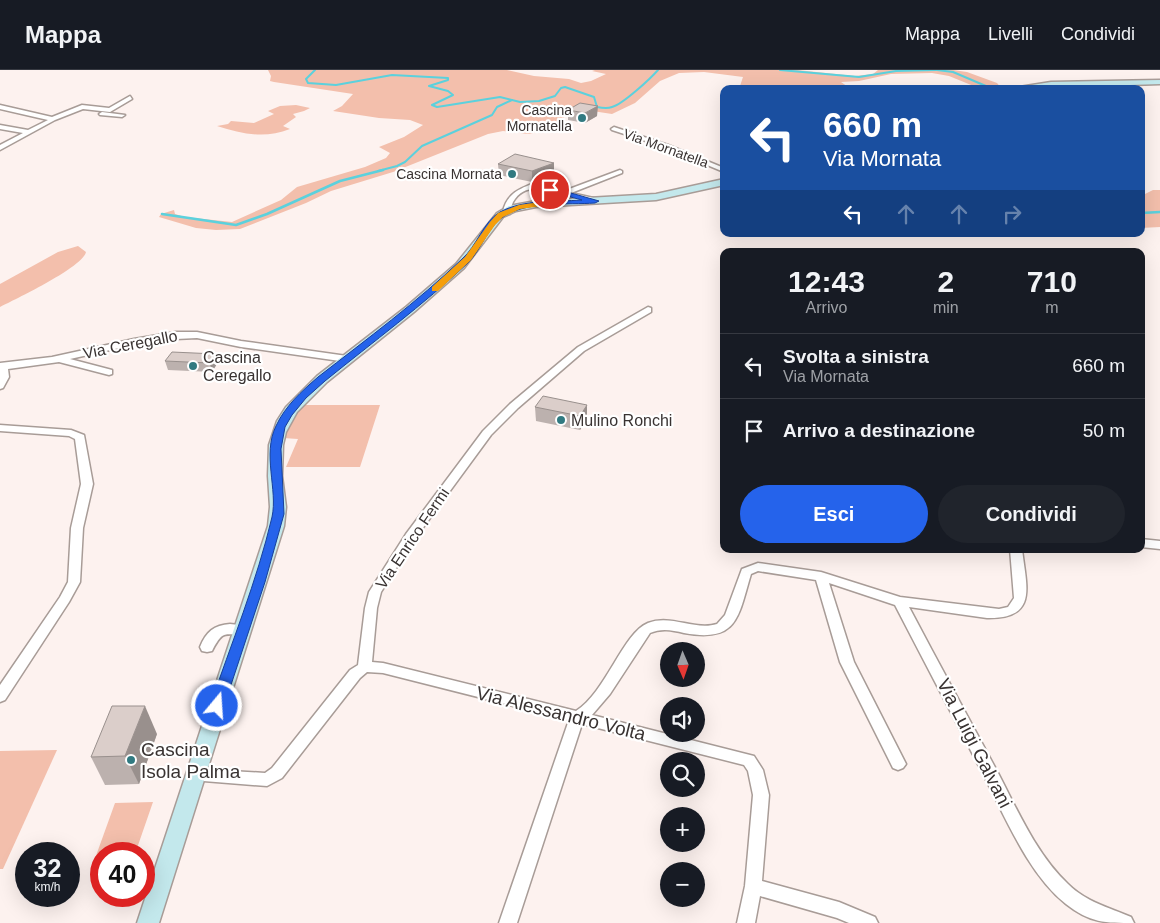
<!DOCTYPE html>
<html lang="it">
<head>
<meta charset="utf-8">
<style>
  :root { --surface:#171b24; --page:#20242c; --text:#f1f3f6; --muted:#9ea1a6; --line:#363941; --accent:#2563eb }
  body { margin:0; font-family:Helvetica,sans-serif; background:var(--page); color:var(--text); height:100vh; display:flex; flex-direction:column; font-size:19px; white-space:nowrap }
  * { box-sizing:border-box; margin:0 }
  p { font-size:16px; color:var(--muted) }
  .icon { flex:none; width:28px; height:28px; fill:none; stroke:currentColor; stroke-width:2; stroke-linecap:round; stroke-linejoin:round }
  .map { position:relative; flex:1; overflow:hidden }
  .details { position:absolute; left:720px; top:178px; width:425px; height:305px; display:flex; flex-direction:column; background:var(--surface); border-radius:10px; box-shadow:0 5px 20px #0002 }
  .details>* { flex:none }
  .guide { position:absolute; left:720px; top:15px; width:425px; height:152px; border-radius:10px; box-shadow:0 5px 20px #0002; background:#1a4fa0; color:#fff; overflow:hidden }
  .needle { width:32px; rotate:178deg }
  .fabs { position:absolute; left:660px; top:572px; display:grid; gap:10px }
  .fabs a { display:grid; place-items:center; width:45px; height:45px; border-radius:50%; background:var(--surface); box-shadow:0 5px 20px #0002; font-size:25px }
  .speed { position:absolute; left:15px; top:772px; display:flex; gap:10px; font-size:25px; font-weight:700; text-align:center }
  .speed>* { display:grid; place-content:center; width:65px; height:65px; border-radius:50%; background:var(--surface); box-shadow:0 5px 20px #0002; line-height:1 }
  .speed small { font-size:12px; font-weight:400 }
  .speed .limit { border:8px solid #d22; background:#fff; color:#111 }
  .pin { position:absolute; display:grid; place-items:center; width:42px; height:42px; color:#fff; margin:-21px; border:2px solid #fff; border-radius:50%; box-shadow:0 1px 5px #0007 }
  .me { position:absolute; width:55px; margin:-28px; rotate:18deg; stroke-linejoin:round; filter:drop-shadow(0 0 4px #0008) }
  .turn { display:flex; align-items:center; gap:18px; height:105px; padding:0 20px; font-size:22px }
  .turn .icon { width:65px; height:65px; stroke-width:2.5 }
  .turn b { display:block; font-size:35px; line-height:42px }
  .lanes { display:flex; align-items:center; height:48px; padding:0 20px; background:#0003; justify-content:center; gap:25px; direction:ltr }
  .lanes .off { opacity:.35 }
  .eta { display:flex; justify-content:space-evenly; align-items:center; height:85px; text-align:center }
  .eta b { font-size:30px; font-weight:700; line-height:35px }
  .primary-button { display:flex; gap:10px; margin-top:auto; padding:10px 20px }
  .primary-button a { flex:1; height:58px; border-radius:30px; background:var(--accent); color:#fff; font-size:20px; font-weight:700; line-height:58px; text-align:center }
  .primary-button a+a { background:var(--page); color:var(--text) }
  ul { padding:0; list-style:none }
  li { display:flex; align-items:center; gap:15px; height:65px; padding:0 20px; border-top:1px solid var(--line) }
  li div { flex:1 }
  li b { display:block; font-size:19px }
  li em { font-style:normal }
  header { display:flex; align-items:center; gap:30px; box-sizing:border-box; height:70px; padding:0 25px; background:var(--surface); border-bottom:1px solid var(--line) }
  header strong { font-size:24px }
  nav { display:flex; gap:28px; margin-inline-start:auto; font-size:18px }
  .map>svg:first-child { display:block }
</style>
</head>
<body>
<header>
<strong>Mappa</strong>
<nav><a>Mappa</a><a>Livelli</a><a>Condividi</a></nav>
</header>
<div class="map">
<svg width="1160" height="853" viewBox="0 0 1160 853">
  <rect width="100%" height="100%" fill="#fdf2ef"/>
  <g fill="#f3bfac">
    <path d="M 268,0 L 507,0 L 534,6 L 569,9 L 581,13 L 591,11 L 606,4 L 592,1 L 595,0 L 797,0 L 855,6 L 873,4 L 878,0 L 953,0 L 967,2 L 997,13 L 1002,19 L 981,19 L 949,6 L 932,3 L 891,4 L 859,11 L 841,12 L 851,19 L 734,19 L 740,16 L 743,7 L 704,2 L 679,3 L 660,11 L 635,33 L 612,44 L 566,37 L 549,37 L 543,40 L 543,43 L 552,47 L 564,45 L 563,53 L 555,59 L 528,64 L 503,61 L 488,64 L 393,102 L 331,121 L 306,133 L 240,159 L 216,160 L 196,158 L 159,147 L 161,144 L 174,140 L 175,144 L 185,147 L 232,152 L 281,130 L 297,117 L 365,97 L 386,88 L 390,83 L 379,77 L 404,67 L 423,55 L 410,50 L 379,48 L 333,41 L 342,36 L 353,24 L 274,12 L 270,11 L 271,6 Z"/>
    <path d="M 296,35 L 310,38 L 304,41 L 293,44 L 296,47 L 283,56 L 290,59 C 265,69 242,64 217,56 L 228,54 L 231,51 L 254,53 L 274,44 L 268,41 L 280,36 Z"/>
    <path d="M 1153,120 L 1160,120 L 1160,157 L 1141,158 L 1141,126 Z"/>
    <path d="M 78,176 L 86,182 C 83,197 16,229 0,237 L 0,214 L 58,182 Z"/>
    <path d="M 303,335 L 380,335 L 360,397 L 286,397 L 298,369 L 283,368 L 292,350 Z"/>
    <path d="M 57,680 L 3,799 L 0,799 L 0,681 Z"/>
    <path d="M 153,732 L 135,784 L 101,784 L 101,794 L 93,794 L 115,733 Z"/>
  </g>
  <g fill="none" stroke-linecap="round" stroke-linejoin="round">
    <g stroke="#5bd1dd" stroke-width="2">
      <path d="M 315,0 L 306,9 L 308,13 L 336,15 L 392,5 L 448,8 L 448,10 L 429,16 L 448,21 L 453,25 L 432,35 L 437,37 L 500,27 L 520,32 L 539,31 L 555,26 L 561,18 L 565,17 L 594,27 L 597,37 C 602,38 607,39 612,37 C 623,34 650,9 658,0"/>
      <path d="M 780,0 L 859,7 L 896,1 L 936,0"/>
      <path d="M 937,0 L 953,2 L 993,19"/>
      <path d="M 378,101 L 397,96 L 405,92 L 422,76 L 492,45 L 497,37 L 512,30"/>
    </g>
    <g stroke="#5bd1dd" stroke-width="2.5">
      <path d="M 1141,143 L 1160,142"/>
      <path d="M 162,144 L 236,155 L 267,144 L 340,111 L 383,100"/>
    </g>
    <g stroke="#a89c97" stroke-width="3">
      <g id="street">
        <path d="M 130,26 L 132,29 L 110,42 L 83,39 L 55,50 L 0,80 L 0,75 L 23,63 L 0,59 L 0,55 L 28,60 L 48,50 L 0,39 L 0,35 L 52,47 L 82,35 L 109,38 Z"/>
        <path d="M 102,42 L 125,45 L 122,47 L 100,45 L 99,44 Z"/>
        <path d="M 614,57 L 668,75 L 724,98 L 724,102 L 664,77 L 612,60 L 611,59 Z"/>
        <path d="M 620,100 L 622,101 L 622,103 L 571,123 L 598,129 L 598,133 C 573,134 530,101 513,132 C 511,136 511,140 510,144 L 503,142 C 507,118 531,116 549,107 L 554,108 L 543,115 L 564,121 Z"/>
        <path d="M 648,237 L 651,238 L 651,242 L 584,281 L 518,338 L 491,365 L 414,470 L 381,522 L 377,538 L 372,592 L 383,593 L 576,641 C 606,622 623,563 648,553 C 671,544 695,561 717,554 L 725,545 L 742,499 L 758,493 L 821,502 L 900,527 L 999,539 L 1008,537 L 1014,528 L 1010,479 L 1022,479 C 1026,516 1039,549 987,548 L 909,537 C 938,592 968,647 997,701 C 1017,739 1036,784 1068,814 C 1086,832 1108,837 1131,847 L 1134,853 C 1105,853 1090,853 1066,834 C 1028,804 1005,746 983,704 C 954,648 924,591 895,535 L 829,513 L 854,592 L 906,694 L 903,698 L 898,700 L 893,698 L 840,592 L 816,510 L 758,501 L 751,504 C 738,547 738,573 684,563 C 672,560 661,558 650,563 L 610,624 L 592,645 L 754,686 L 763,700 L 769,725 L 762,811 L 839,832 L 875,847 L 878,853 L 849,853 L 837,848 L 760,826 L 755,853 L 737,853 L 745,816 L 753,725 L 748,701 L 744,695 L 582,654 L 517,853 L 499,853 L 569,650 L 383,603 L 367,602 L 360,608 L 282,708 L 267,716 L 191,710 L 188,705 L 191,700 L 196,699 L 265,703 L 272,698 L 350,600 L 358,595 L 365,538 L 369,522 L 406,464 L 483,361 L 510,334 L 578,277 Z"/>
        <path d="M 176,262 L 197,262 L 241,271 L 347,286 L 352,289 L 347,292 L 241,277 L 197,268 L 155,270 L 70,289 L 112,300 L 112,304 L 109,305 L 59,292 L 8,299 L 9,307 L 3,318 L 0,319 L 0,293 L 52,287 L 134,269 Z"/>
        <path d="M 0,355 L 71,360 L 84,365 L 93,414 L 83,458 L 80,512 L 69,532 L 5,630 L 0,632 L 0,615 L 60,527 L 68,512 L 71,458 L 81,414 L 75,369 L 69,366 L 0,361 Z"/>
        <path d="M 1141,469 L 1160,471 L 1160,479 L 1141,477 Z"/>
        <path d="M 230,554 L 248,556 L 250,559 L 248,562 C 226,569 225,555 212,581 L 207,582 L 202,581 L 200,577 C 206,562 214,555 230,554 Z"/>
      </g>
    </g>
    <g stroke="#a89c97" stroke-width="3">
      <g id="secondary">
        <path d="M 1160,10 L 1160,14 L 1006,19 L 1051,12 Z"/>
        <path d="M 724,109 L 724,115 L 656,130 L 536,137 L 516,141 L 503,147 L 464,198 L 414,242 L 327,312 L 297,342 L 286,362 L 283,375 L 282,406 L 286,437 L 284,456 L 159,853 L 137,853 L 268,456 L 270,437 L 268,406 L 269,375 L 277,351 L 286,337 L 317,306 L 406,237 L 456,194 L 497,143 L 509,136 L 536,131 L 656,124 Z"/>
      </g>
    </g>
    <use href="#street" fill="#fff" fill-rule="evenodd"/>
    <use href="#secondary" fill="#c3e8ec" fill-rule="evenodd"/>
  </g>
  <g fill="#bcb1ae">
    <path d="M 568,40 L 597,46 L 585,53 L 568,50 Z"/>
    <path d="M 554,93 L 554,103 L 532,112 L 499,105 L 498,94 Z"/>
    <path d="M 165,291 L 218,292 L 212,302 L 168,300 Z"/>
    <path d="M 587,335 L 587,348 L 580,360 L 536,351 L 535,337 Z"/>
    <path d="M 157,664 L 139,714 L 105,715 L 91,687 Z"/>
  </g>
  <g fill="#99908d">
    <path d="M 598,36 L 597,46 L 585,53 L 585,43 Z"/>
    <path d="M 554,93 L 554,103 L 532,112 L 532,101 Z"/>
    <path d="M 216,284 L 218,292 L 212,302 L 210,293 Z"/>
    <path d="M 587,335 L 587,348 L 580,360 L 580,346 Z"/>
    <path d="M 145,636 L 157,664 L 139,714 L 125,686 Z"/>
  </g>
  <g fill="#dbceca" stroke="#99908d">
    <path d="M 580,33 L 598,36 L 585,43 L 568,40 Z"/>
    <path d="M 515,84 L 554,93 L 532,101 L 498,94 Z"/>
    <path d="M 172,282 L 216,284 L 210,293 L 165,291 Z"/>
    <path d="M 543,326 L 587,335 L 580,346 L 535,337 Z"/>
    <path d="M 112,636 L 145,636 L 125,686 L 91,687 Z"/>
  </g>
  <path fill="#2563eb" stroke="#184099" d="M 550,117 L 599,131 L 595,133 C 567,135 531,131 506,145 C 488,155 482,179 468,193 C 423,235 373,272 325,311 L 306,328 L 292,345 L 285,357 L 281,379 L 284,444 L 265,512 L 224,636 L 222,640 L 217,641 L 212,640 L 210,636 C 231,574 257,511 272,447 C 278,420 262,384 276,356 C 285,336 302,321 318,307 C 367,269 417,232 462,189 C 477,176 483,152 500,142 C 524,129 555,132 582,130 L 548,121 L 548,118 Z"/>
  <path fill="#f59e0b" d="M 547,131 L 550,132 L 550,135 L 520,139 L 503,147 L 495,155 L 471,190 L 438,221 L 432,221 L 432,217 L 465,187 L 490,152 L 498,143 L 519,135 Z"/>
  <g fill="#317a81" stroke="#fff" stroke-width="2">
    <circle cx="582" cy="48" r="5"/>
    <circle cx="512" cy="104" r="5"/>
    <circle cx="193" cy="296" r="5"/>
    <circle cx="561" cy="350" r="5"/>
    <circle cx="131" cy="690" r="5"/>
  </g>
  <g text-anchor="middle" stroke-width="4.5" stroke-linejoin="round" paint-order="stroke">
    <g font-size="14" fill="#393332" stroke="#fff" text-anchor="end">
      <text x="572" y="45">Cascina<tspan x="572" dy="16">Mornatella</tspan></text>
      <text x="502" y="109">Cascina Mornata</text>
    </g>
    <g font-size="14" fill="#393332" stroke="#fff">
      <text transform="translate(666 78) rotate(20)" y="5">Via Mornatella</text>
    </g>
    <g font-size="16" fill="#393332" stroke="#fff">
      <text transform="translate(130 274) rotate(-11)" y="6">Via Ceregallo</text>
      <text transform="translate(412 468) rotate(-56)" y="6">Via Enrico Fermi</text>
    </g>
    <g font-size="16" fill="#393332" stroke="#fff" text-anchor="start">
      <text x="203" y="293">Cascina<tspan x="203" dy="18">Ceregallo</tspan></text>
      <text x="571" y="356">Mulino Ronchi</text>
    </g>
    <g font-size="19" fill="#393332" stroke="#fff">
      <text transform="translate(561 643) rotate(14)" y="7">Via Alessandro Volta</text>
      <text transform="translate(975 673) rotate(63)" y="7">Via Luigi Galvani</text>
    </g>
    <g font-size="19" fill="#393332" stroke="#fff" text-anchor="start">
      <text x="141" y="686">Cascina<tspan x="141" dy="22">Isola Palma</tspan></text>
    </g>
  </g>
</svg>
<div class="fabs">
<a><svg class="needle" viewBox="-14 -14 28 28"><path d="M0-13l5 13h-10z" fill="#e53935"/><path d="M0 13l5-13h-10z" fill="#9ea1a6"/></svg></a>
<a><svg class="icon" aria-label="sound" viewBox="0 0 24 24"><path d="M4 9h4l5-4v14l-5-4H4zM17 9q2 3 0 6"/></svg></a>
<a><svg class="icon" aria-label="search" viewBox="0 0 24 24"><circle cx="10" cy="10" r="6"/><path d="M15 15l6 6"/></svg></a>
<a>+</a>
<a>−</a>
</div>
<div class="speed"><div>32<small>km/h</small></div><div class="limit">40</div></div>
<div class="pin" style="left:550px;top:120px;background:#d93025"><svg class="icon" aria-label="arrive" viewBox="0 0 24 24"><path d="M6 21V4h12l-3 4 3 4H6"/></svg></div>
<svg class="me" style="left:217px;top:636px" viewBox="-20 -20 40 40"><circle r="17" fill="#2563eb" stroke="#fff" stroke-width="3"/><path d="M0-11L8 9 0 5-8 9z" fill="#fff"/></svg>
<div class="guide">
<div class="turn"><svg class="icon" aria-label="left" viewBox="0 0 24 24"><path d="M17 20v-9H6M10 6l-5 5 5 5"/></svg><div><b>660 m</b>Via Mornata</div></div>
<div class="lanes"><svg class="icon" aria-label="left" viewBox="0 0 24 24"><path d="M17 20v-9H6M10 6l-5 5 5 5"/></svg><svg class="icon off" aria-label="ahead" viewBox="0 0 24 24"><path d="M12 20V5M6 11l6-6 6 6"/></svg><svg class="icon off" aria-label="ahead" viewBox="0 0 24 24"><path d="M12 20V5M6 11l6-6 6 6"/></svg><svg class="icon off" aria-label="right" viewBox="0 0 24 24"><path d="M7 20v-9h11M14 6l5 5-5 5"/></svg></div>
</div>
<section class="details">
<div class="eta">
<div><b>12:43</b><p>Arrivo</p></div>
<div><b>2</b><p>min</p></div>
<div><b>710</b><p>m</p></div>
</div>
<ul>
<li><svg class="icon" aria-label="left" viewBox="0 0 24 24"><path d="M17 20v-9H6M10 6l-5 5 5 5"/></svg><div><b>Svolta a sinistra</b><p>Via Mornata</p></div><em>660 m</em></li>
<li><svg class="icon" aria-label="arrive" viewBox="0 0 24 24"><path d="M6 21V4h12l-3 4 3 4H6"/></svg><div><b>Arrivo a destinazione</b></div><em>50 m</em></li>
</ul>
<div class="primary-button"><a>Esci</a><a>Condividi</a></div>
</section>
</div>
</body>
</html>
